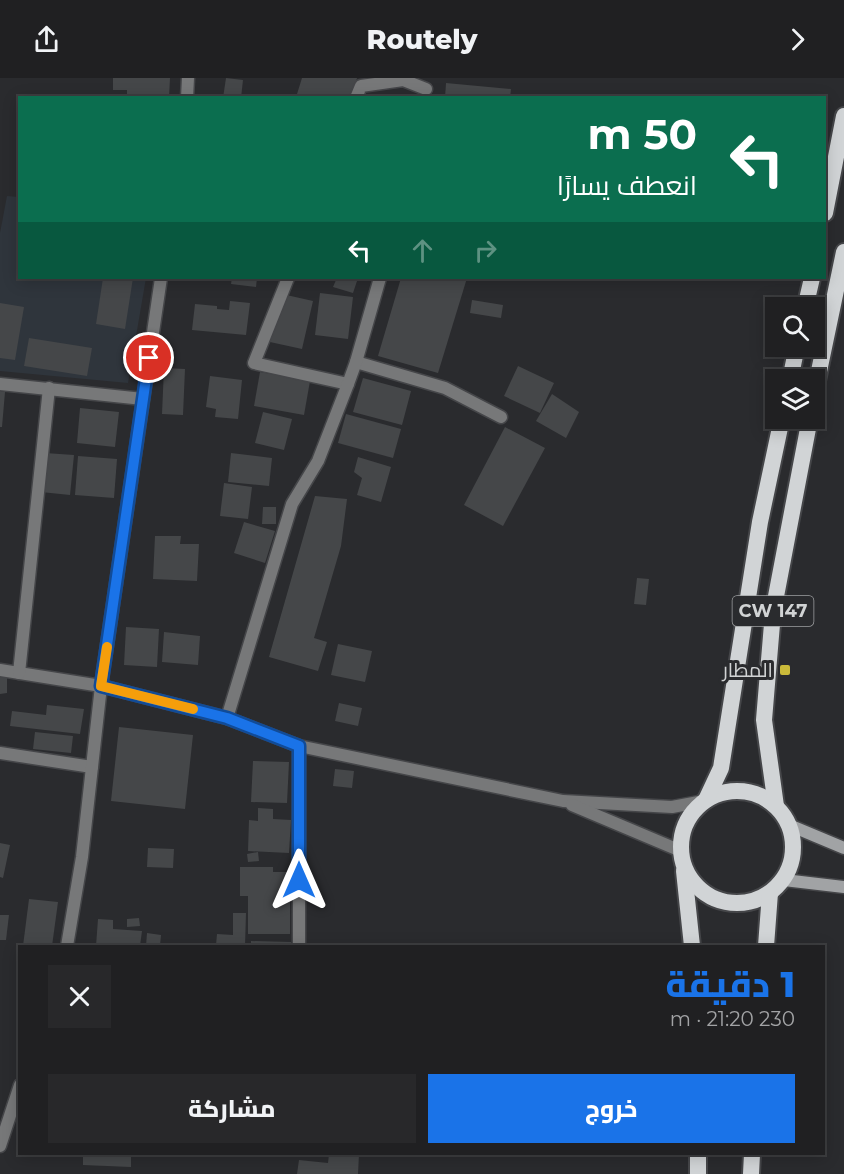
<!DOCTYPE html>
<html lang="ar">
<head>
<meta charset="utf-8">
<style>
  :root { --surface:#202022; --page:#28282a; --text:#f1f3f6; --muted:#a2a3a5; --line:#3d3e40; --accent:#1a73e8 }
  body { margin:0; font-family:Montserrat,Cairo,sans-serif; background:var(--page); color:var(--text); direction:rtl; height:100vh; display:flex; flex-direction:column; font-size:22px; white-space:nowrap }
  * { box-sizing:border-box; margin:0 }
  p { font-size:20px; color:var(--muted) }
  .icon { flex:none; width:33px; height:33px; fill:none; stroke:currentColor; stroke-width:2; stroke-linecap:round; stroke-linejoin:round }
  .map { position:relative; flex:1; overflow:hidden; direction:ltr }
  .side { position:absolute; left:18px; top:867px; width:807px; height:210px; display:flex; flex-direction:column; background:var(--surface); border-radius:0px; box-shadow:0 3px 15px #0003,0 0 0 2px var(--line); direction:rtl }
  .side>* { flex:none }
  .top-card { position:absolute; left:18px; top:18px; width:808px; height:183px; border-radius:0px; box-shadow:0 3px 15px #0003,0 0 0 2px var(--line); direction:rtl; background:#0b6e4f; color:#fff; overflow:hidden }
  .fabs { position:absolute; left:765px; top:219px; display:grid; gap:12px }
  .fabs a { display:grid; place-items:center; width:60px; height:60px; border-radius:0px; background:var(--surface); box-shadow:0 3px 15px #0003,0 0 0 2px var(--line); font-size:30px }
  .pin { position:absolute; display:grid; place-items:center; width:51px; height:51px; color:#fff; margin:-26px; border:3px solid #fff; border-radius:50%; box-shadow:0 2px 6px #0007 }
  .me { position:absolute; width:66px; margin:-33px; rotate:0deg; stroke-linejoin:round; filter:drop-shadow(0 0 4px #0008) }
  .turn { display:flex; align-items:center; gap:21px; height:126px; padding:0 30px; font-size:27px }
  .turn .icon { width:78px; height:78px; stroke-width:2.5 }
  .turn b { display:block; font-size:42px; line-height:51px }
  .lanes { display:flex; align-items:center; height:57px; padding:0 30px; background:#0003; justify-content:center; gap:30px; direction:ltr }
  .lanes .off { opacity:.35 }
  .round { display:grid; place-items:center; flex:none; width:63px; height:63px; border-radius:0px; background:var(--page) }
  .head { display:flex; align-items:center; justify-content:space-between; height:102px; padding:0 30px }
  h1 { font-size:36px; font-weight:800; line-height:45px; color:var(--accent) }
  .button { display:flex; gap:12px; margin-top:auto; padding:12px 30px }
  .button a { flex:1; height:69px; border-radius:0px; background:var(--accent); color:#fff; font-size:24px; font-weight:800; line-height:69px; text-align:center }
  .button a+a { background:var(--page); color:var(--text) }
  header { display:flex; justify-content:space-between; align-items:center; height:78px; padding:0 30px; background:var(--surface); font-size:27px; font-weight:800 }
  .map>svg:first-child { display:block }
</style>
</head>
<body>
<header><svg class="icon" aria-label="forward" viewBox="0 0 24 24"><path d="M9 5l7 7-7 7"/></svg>Routely<svg class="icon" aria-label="share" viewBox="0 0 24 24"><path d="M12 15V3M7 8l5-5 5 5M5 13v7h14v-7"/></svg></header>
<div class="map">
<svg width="844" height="1096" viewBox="0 0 844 1096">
  <rect width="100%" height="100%" fill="#2a2b2e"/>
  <path fill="#2f353c" d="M 7,118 L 19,119 L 20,200 L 146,200 L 128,305 L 0,293 L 0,155 Z"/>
  <g fill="#454749">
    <path d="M 113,0 L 170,0 L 169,20 L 127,20 L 127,12 L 113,12 Z"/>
    <path d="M 226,0 L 243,2 L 241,20 L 223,20 Z"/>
    <path d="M 302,0 L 357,0 L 352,20 L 309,20 L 297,16 Z"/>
    <path d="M 446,5 L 511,11 L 510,20 L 445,20 Z"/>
    <path d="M 103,200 L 133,200 L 125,251 L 96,246 Z"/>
    <path d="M 232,200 L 257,200 L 256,209 L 231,206 Z"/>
    <path d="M 329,200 L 358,200 L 353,215 L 333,209 L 336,202 Z"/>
    <path d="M 401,200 L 467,200 L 438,295 L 378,278 Z"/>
    <path d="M 320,215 L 353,219 L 348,261 L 315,257 Z"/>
    <path d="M 282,216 L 313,223 L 302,271 L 270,264 Z"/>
    <path d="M 472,222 L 503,227 L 501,240 L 470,235 Z"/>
    <path d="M 230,223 L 250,225 L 246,257 L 192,252 L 195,226 L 217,228 L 217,231 L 229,232 Z"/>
    <path d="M 0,225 L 24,229 L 15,282 L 0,280 Z"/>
    <path d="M 29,260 L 92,270 L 87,298 L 24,288 Z"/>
    <path d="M 518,288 L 554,305 L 540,335 L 504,318 Z"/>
    <path d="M 164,290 L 185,291 L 183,337 L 162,336 Z"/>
    <path d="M 260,294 L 310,303 L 304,337 L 254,328 Z"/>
    <path d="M 210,298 L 242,302 L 238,341 L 215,339 L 216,331 L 206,329 Z"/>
    <path d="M 363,300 L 411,313 L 402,347 L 353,334 Z"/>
    <path d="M 0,313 L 5,314 L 2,349 L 0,349 Z"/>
    <path d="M 552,316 L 579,334 L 566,360 L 536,343 Z"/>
    <path d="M 80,330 L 119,334 L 115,369 L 77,365 Z"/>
    <path d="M 263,334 L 292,341 L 284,372 L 255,365 Z"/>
    <path d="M 346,336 L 401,351 L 393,380 L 338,365 Z"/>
    <path d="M 505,349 L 545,370 L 503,448 L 464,427 Z"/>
    <path d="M 45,375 L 74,377 L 70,417 L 41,414 Z"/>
    <path d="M 231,375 L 272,380 L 269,408 L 228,404 Z"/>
    <path d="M 78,378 L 117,381 L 114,420 L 75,417 Z"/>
    <path d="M 358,379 L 391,389 L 381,424 L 357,417 L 362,400 L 354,394 Z"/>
    <path d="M 224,405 L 252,409 L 248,441 L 220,438 Z"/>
    <path d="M 315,418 L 347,421 L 341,468 L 314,560 L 327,564 L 318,593 L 269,579 Z"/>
    <path d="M 263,429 L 276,429 L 276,446 L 262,446 Z"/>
    <path d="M 244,444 L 275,453 L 265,485 L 234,475 Z"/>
    <path d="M 155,458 L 181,458 L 180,466 L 199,466 L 197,503 L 153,501 Z"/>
    <path d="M 637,500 L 649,501 L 646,527 L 634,526 Z"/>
    <path d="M 126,549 L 159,551 L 157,589 L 124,587 Z"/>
    <path d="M 164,554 L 200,558 L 198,587 L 162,584 Z"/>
    <path d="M 338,566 L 372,573 L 365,604 L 331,597 Z"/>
    <path d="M 0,598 L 7,598 L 7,615 L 0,616 Z"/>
    <path d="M 339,625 L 362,630 L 358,648 L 335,643 Z"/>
    <path d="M 47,627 L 84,631 L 80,656 L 10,648 L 12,633 L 46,637 Z"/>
    <path d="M 119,649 L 193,657 L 185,731 L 111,723 Z"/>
    <path d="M 35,654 L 73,658 L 71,675 L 33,671 Z"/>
    <path d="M 253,683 L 289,684 L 287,725 L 251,724 Z"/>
    <path d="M 335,691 L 354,693 L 352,710 L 333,708 Z"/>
    <path d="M 258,730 L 273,731 L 273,741 L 291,742 L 289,775 L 248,773 L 249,742 L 258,743 Z"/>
    <path d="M 0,765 L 10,767 L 3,800 L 0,799 Z"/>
    <path d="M 148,770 L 174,771 L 173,790 L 147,789 Z"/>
    <path d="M 258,774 L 259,783 L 248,784 L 247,776 Z"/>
    <path d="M 240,789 L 273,789 L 273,794 L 290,794 L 290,856 L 248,856 L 248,818 L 240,818 Z"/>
    <path d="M 29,821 L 58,824 L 52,868 L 23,868 Z"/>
    <path d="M 233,835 L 246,835 L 245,868 L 216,867 L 217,856 L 233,857 Z"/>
    <path d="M 0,837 L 9,837 L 6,862 L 0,862 Z"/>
    <path d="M 139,840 L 140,848 L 127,849 L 127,841 Z"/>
    <path d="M 98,841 L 113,842 L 113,851 L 142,853 L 140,868 L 96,868 Z"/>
    <path d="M 147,855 L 161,857 L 160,868 L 146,868 Z"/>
    <path d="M 251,863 L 291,864 L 291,868 L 251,868 Z"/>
    <path d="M 83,1076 L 131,1076 L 131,1089 L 83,1087 Z"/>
    <path d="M 329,1076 L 359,1076 L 358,1096 L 297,1096 L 299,1082 L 328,1085 Z"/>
  </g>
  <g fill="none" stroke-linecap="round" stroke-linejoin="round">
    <g stroke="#454649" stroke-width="15">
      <g id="minor">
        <path d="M 356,20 L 361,8 L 403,2 L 426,11"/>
        <path d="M 288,200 L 254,285 L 348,306"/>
        <path d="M 356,284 L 445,310 L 501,339"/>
        <path d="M 0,306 L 143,321"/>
        <path d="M 0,592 L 101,608"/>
        <path d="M 19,595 L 49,310"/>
        <path d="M 227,640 L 292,426 L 318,383 L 348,306 L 356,284 L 380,200"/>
        <path d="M 0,675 L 92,689"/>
        <path d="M 299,868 L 299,668"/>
      </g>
    </g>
    <g stroke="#454649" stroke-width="15">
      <g id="tertiary">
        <path d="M 187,20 L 188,0"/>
        <path d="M 161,200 L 101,608 L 227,640 L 299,668 L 563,723 L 672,729 L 704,723"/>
        <path d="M 572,727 L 681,773"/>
        <path d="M 67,868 L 82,779 L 101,608"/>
        <path d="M 0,1068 L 20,1007"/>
      </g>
    </g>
    <g stroke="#454649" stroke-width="15">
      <g id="secondary">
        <path d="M 789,747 L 844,770"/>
        <path d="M 784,802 L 844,809"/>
      </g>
    </g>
    <g stroke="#454649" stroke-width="20">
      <g id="trunk">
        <path d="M 825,135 L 844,38"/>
        <path d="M 805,230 L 812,200"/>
        <path d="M 790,302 L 797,268"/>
        <path d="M 814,317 L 844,174"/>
        <circle cx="737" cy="769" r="56"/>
        <path d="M 706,722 L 721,690 L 760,444 L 782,340"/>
        <path d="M 776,728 L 764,642 L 773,534 L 810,340"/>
        <path d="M 684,793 L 692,868"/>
        <path d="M 766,868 L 770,815"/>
        <path d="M 698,1096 L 698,1076"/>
        <path d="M 751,1096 L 752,1076"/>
      </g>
    </g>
    <use href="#minor" stroke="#777879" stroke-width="12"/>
    <use href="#tertiary" stroke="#777879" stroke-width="12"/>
    <use href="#secondary" stroke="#a1a3a5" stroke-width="12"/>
    <use href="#trunk" stroke="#d1d4d6" stroke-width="16"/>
  </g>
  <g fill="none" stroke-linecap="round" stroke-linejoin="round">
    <g stroke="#114b97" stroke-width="15">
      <path id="route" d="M 149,280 L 101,608 L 227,640 L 299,668 L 299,802"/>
    </g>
    <use href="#route" stroke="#1a73e8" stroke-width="10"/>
    <path stroke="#f59e0b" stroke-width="10" d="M 107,569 L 101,608 L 193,631"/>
  </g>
  <rect fill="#caba3a" stroke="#2a2b2e" stroke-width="2" x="779" y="586" width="12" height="12" rx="3"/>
  <g text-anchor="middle" stroke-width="6" stroke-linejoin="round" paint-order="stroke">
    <rect fill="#2a2b2e" stroke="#9fa1a2" stroke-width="1.5" x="732.5" y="518" width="81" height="30" rx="4.5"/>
    <g font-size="18" font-weight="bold" fill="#d1d3d4">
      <text x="773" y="539">CW 147</text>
    </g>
    <g font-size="20" fill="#d1d3d4" stroke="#2a2b2e" text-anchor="end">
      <text x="773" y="599">المطار</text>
    </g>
  </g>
</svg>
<div class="fabs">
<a><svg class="icon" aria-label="search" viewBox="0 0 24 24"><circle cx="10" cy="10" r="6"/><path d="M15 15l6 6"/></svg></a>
<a><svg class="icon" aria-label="layers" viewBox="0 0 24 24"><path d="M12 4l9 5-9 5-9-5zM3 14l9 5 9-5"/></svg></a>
</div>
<div class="pin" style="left:149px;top:280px;background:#d93025"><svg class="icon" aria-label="arrive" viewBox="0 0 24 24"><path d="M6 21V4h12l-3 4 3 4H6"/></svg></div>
<svg class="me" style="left:299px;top:802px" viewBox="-20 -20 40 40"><path d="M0-17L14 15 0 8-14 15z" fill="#1a73e8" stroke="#fff" stroke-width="4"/></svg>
<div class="top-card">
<div class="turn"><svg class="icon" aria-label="left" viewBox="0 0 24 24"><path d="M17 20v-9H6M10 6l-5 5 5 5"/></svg><div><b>50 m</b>انعطف يسارًا</div></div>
<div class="lanes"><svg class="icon" aria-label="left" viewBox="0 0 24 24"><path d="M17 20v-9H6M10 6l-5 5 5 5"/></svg><svg class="icon off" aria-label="ahead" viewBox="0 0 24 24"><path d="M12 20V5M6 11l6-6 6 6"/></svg><svg class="icon off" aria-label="right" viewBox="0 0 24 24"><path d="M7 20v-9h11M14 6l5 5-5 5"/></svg></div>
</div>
<section class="side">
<div class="head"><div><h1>1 دقيقة</h1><p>230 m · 21:20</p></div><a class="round"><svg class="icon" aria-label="close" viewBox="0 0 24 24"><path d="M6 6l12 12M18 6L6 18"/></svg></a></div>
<div class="button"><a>خروج</a><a>مشاركة</a></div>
</section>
</div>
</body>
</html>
